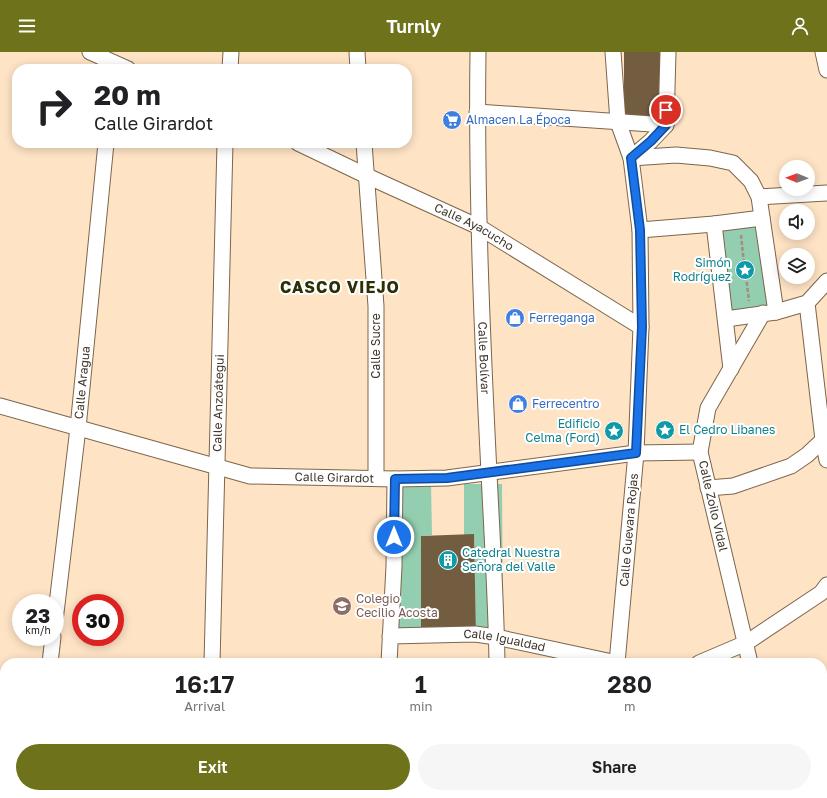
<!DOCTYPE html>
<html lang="en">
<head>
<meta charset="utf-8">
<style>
  :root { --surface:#fff; --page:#f6f6f6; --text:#202124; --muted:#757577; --accent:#6e731b }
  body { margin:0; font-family:"Golos Text",sans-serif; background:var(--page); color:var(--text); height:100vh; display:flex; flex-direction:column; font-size:15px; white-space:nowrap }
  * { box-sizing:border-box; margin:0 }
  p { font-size:13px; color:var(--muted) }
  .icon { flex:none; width:22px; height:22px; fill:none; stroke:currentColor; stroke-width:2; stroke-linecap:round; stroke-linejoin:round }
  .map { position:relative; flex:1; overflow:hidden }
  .details { position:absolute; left:0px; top:606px; width:827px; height:140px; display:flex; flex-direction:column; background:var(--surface); border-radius:16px 16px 0 0; box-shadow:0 2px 10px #0003 }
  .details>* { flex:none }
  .top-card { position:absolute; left:12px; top:12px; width:400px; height:84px; border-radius:16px; box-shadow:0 2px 10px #0003; background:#fff; color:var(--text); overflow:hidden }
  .needle { width:26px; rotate:271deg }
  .tools { position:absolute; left:779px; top:108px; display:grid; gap:8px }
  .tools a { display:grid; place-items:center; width:36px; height:36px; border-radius:50%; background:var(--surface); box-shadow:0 2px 10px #0003; font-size:20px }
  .speed { position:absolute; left:12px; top:542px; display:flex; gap:8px; font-size:20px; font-weight:700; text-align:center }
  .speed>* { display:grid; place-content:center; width:52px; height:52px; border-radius:50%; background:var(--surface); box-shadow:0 2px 10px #0003; line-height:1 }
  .speed small { font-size:10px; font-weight:400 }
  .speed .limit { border:6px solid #d22; background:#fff; color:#111 }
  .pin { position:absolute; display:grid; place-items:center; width:34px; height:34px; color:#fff; margin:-17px; border:2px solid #fff; border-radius:50%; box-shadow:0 1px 4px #0007 }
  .me { position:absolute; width:44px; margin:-22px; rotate:0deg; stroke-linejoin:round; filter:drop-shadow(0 0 3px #0008) }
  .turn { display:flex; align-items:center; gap:14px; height:84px; padding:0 16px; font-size:18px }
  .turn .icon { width:52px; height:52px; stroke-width:2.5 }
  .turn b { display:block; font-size:28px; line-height:34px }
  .eta { display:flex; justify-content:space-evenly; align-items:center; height:68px; text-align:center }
  .eta b { font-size:24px; font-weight:600; line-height:28px }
  .cta { display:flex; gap:8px; margin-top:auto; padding:8px 16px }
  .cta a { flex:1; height:46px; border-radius:24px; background:var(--accent); color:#fff; font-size:16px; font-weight:600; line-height:46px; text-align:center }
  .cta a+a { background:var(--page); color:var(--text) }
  header { display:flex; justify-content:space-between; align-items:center; height:52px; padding:0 16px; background:var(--accent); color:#fff; font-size:18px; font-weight:600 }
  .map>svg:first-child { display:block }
</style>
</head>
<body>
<header><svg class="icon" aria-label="menu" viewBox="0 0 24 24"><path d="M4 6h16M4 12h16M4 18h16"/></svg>Turnly<svg class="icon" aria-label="person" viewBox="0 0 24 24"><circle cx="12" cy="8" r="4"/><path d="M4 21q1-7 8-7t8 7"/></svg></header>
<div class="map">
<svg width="827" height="746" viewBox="0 0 827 746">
  <rect width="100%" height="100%" fill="#fee3c5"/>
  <g fill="#93ceb0">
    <path d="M 762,166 L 776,260 L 726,267 L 714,172 Z"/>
    <path d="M 400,430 L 431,430 L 432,483 L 421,484 L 421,583 L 391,583 Z"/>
    <path d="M 464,432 L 502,432 L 503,581 L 476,581 L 474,483 L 464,483 Z"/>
  </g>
  <g fill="#725d41">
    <path d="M 624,0 L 661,0 L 658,65 L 624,64 Z"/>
    <path d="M 474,482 L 476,581 L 421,583 L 421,484 Z"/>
  </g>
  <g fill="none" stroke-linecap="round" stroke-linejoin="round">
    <g stroke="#7d654b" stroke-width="17">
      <g id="street">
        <path d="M 90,0 L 128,17"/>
        <path d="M 357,0 L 358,17"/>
        <path id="s1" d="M 478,0 C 476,140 482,281 489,421 C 492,484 496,547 497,611"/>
        <path d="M 613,0 L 618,70 L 631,106 L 640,178 L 641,275 L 636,401 L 617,611"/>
        <path d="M 823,0 L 827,18"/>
        <path d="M 230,17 L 231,0"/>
        <path d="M 477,60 L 666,73"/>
        <path id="s2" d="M 298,91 L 367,124 L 479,175 L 641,275"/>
        <path d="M 364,91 L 376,254 L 376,426"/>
        <path d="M 631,106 L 676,103 L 710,106 L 733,111 L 751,129 L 759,145 L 776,260"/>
        <path d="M 631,106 L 651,89 L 666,73 L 668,0"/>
        <path d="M 759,145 L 827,141"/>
        <path d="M 714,172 L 731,317"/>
        <path d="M 640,178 L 714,172 L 762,166"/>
        <path d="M 807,251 L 823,388 L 827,408"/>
        <path d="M 726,267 L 776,260 L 807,251 L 827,229"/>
        <path id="s3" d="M 0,354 L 250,424 L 395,427 L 447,426 L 636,401 L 700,400"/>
        <path d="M 708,436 L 733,434 L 791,414 L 807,403 L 823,388 L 827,386"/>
        <path id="s4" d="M 55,569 L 78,376 L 106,91"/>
        <path id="s5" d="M 390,584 L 475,582 L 496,585 L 617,611"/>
        <path d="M 50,611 L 53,585"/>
        <path id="s6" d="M 212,611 L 225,91"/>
        <path d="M 389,611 L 394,514 L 395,427"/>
        <path d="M 699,611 L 746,591 L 821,541 L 827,533"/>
        <path d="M 750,611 L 700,400 L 708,356 L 763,261"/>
        <path d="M 0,693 L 5,694"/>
        <path d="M 500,741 L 500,746"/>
        <path d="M 34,746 L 35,741"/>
        <path d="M 209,746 L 209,741"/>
        <path d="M 381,746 L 381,741"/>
        <path d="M 608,746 L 609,741"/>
        <path d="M 765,746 L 765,741"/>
      </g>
    </g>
    <g stroke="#a28f7a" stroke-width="2.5" stroke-dasharray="4 2" stroke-linecap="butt">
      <path d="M 741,183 L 744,212"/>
      <path d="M 749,211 L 750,223 L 741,224 L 739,212 Z"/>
      <path d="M 746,224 L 749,249"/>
    </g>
    <use href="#street" stroke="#fff" stroke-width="15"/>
  </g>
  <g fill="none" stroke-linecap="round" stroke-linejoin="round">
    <g stroke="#114b97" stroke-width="10">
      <path id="route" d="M 394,485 L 395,427 L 447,426 L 636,401 L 642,275 L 640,178 L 631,106 L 651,89 L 666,73 L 666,58"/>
    </g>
    <use href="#route" stroke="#1a73e8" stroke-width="7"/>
  </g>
  <defs>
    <g id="supermarket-disc" transform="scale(1)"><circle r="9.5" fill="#3f7fe0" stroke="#fff"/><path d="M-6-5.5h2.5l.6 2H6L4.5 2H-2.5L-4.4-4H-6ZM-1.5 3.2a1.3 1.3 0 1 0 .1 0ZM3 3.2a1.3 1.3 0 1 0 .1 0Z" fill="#fff"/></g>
    <g id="sight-disc" transform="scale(1)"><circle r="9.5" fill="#0f9aa8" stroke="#fff"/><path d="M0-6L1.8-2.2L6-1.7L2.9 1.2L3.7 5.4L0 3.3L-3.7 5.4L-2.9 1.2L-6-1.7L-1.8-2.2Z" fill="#fff"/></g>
    <g id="shop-disc" transform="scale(1)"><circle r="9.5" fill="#3f7fe0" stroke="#fff"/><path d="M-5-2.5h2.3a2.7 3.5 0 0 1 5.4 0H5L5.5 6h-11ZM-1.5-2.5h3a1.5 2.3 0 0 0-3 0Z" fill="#fff"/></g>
    <g id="building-disc" transform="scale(1)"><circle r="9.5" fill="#0f9aa8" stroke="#fff"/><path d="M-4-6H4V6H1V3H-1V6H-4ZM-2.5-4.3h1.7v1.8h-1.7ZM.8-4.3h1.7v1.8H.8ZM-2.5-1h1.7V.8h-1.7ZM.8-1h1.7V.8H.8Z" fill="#fff"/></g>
    <g id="school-disc" transform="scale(1)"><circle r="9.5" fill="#8d6e63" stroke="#fff"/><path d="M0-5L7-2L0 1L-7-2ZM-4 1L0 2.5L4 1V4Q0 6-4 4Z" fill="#fff"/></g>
  </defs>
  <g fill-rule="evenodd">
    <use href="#supermarket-disc" x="452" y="68"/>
    <use href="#sight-disc" x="745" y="218"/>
    <use href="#shop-disc" x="515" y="266"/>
    <use href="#shop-disc" x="518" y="352"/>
    <use href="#sight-disc" x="665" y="378"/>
    <use href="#sight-disc" x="614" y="379"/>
    <use href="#building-disc" x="448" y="508"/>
    <use href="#school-disc" x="342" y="554"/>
  </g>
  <g text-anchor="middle" stroke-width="4" stroke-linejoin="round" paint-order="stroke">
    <g font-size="12" fill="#366cbe" stroke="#fff" text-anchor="start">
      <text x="466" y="72">Almacen La Época</text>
      <text x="529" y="270">Ferreganga</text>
      <text x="532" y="356">Ferrecentro</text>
    </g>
    <g font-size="12" fill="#40352a" stroke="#fff">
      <text dy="4" stroke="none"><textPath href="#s2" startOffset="195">Calle Ayacucho</textPath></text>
      <text transform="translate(376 294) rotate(-90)" y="4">Calle Sucre</text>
      <text dy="4" stroke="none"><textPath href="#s1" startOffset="306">Calle Bolívar</textPath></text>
      <text dy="4" stroke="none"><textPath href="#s4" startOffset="240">Calle Aragua</textPath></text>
      <text dy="4" stroke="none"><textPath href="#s6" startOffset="260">Calle Anzoátegui</textPath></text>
      <text dy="4" stroke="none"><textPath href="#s3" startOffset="344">Calle Girardot</textPath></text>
      <text transform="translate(713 454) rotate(77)" y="4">Calle Zoilo Vidal</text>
      <text transform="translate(629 478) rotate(-85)" y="4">Calle Guevara Rojas</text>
      <text dy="4" stroke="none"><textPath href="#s5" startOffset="115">Calle Igualdad</textPath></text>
    </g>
    <g font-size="12" fill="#0d838f" stroke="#fff" text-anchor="end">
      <text x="731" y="215">Simón<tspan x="731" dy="14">Rodríguez</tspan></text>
      <text x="600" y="376">Edificio<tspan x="600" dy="14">Celma (Ford)</tspan></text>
      <text x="679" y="382" text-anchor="start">El Cedro Libanes</text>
      <text x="462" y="505" text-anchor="start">Catedral Nuestra<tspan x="462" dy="14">Señora del Valle</tspan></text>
    </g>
    <g font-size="12" fill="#785e54" stroke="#fff" text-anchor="start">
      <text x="356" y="551">Colegio<tspan x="356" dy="14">Cecilio Acosta</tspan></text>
    </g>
    <g font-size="16" font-weight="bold" letter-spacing="1" fill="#2d3006" stroke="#fff">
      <text x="340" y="241">CASCO VIEJO</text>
    </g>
  </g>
</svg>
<div class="tools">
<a><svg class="needle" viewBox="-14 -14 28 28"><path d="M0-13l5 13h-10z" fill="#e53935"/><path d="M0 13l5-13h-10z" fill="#757577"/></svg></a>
<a><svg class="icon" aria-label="sound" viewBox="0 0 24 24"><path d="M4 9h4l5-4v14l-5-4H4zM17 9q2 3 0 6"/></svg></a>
<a><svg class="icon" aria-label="layers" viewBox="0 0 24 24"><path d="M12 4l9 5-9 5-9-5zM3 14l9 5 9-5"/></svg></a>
</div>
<div class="speed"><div>23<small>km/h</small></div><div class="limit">30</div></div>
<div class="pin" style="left:666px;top:58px;background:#d93025"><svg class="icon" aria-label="arrive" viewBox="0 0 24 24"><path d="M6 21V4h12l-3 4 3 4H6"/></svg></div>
<svg class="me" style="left:394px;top:485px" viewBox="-20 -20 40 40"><circle r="17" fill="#1a73e8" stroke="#fff" stroke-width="3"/><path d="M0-11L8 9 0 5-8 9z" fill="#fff"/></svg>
<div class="top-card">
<div class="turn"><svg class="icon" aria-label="right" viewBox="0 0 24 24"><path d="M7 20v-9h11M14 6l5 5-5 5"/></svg><div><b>20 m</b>Calle Girardot</div></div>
</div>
<section class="details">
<div class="eta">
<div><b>16:17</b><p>Arrival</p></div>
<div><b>1</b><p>min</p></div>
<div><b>280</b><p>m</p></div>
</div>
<div class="cta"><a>Exit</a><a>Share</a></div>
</section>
</div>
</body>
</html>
